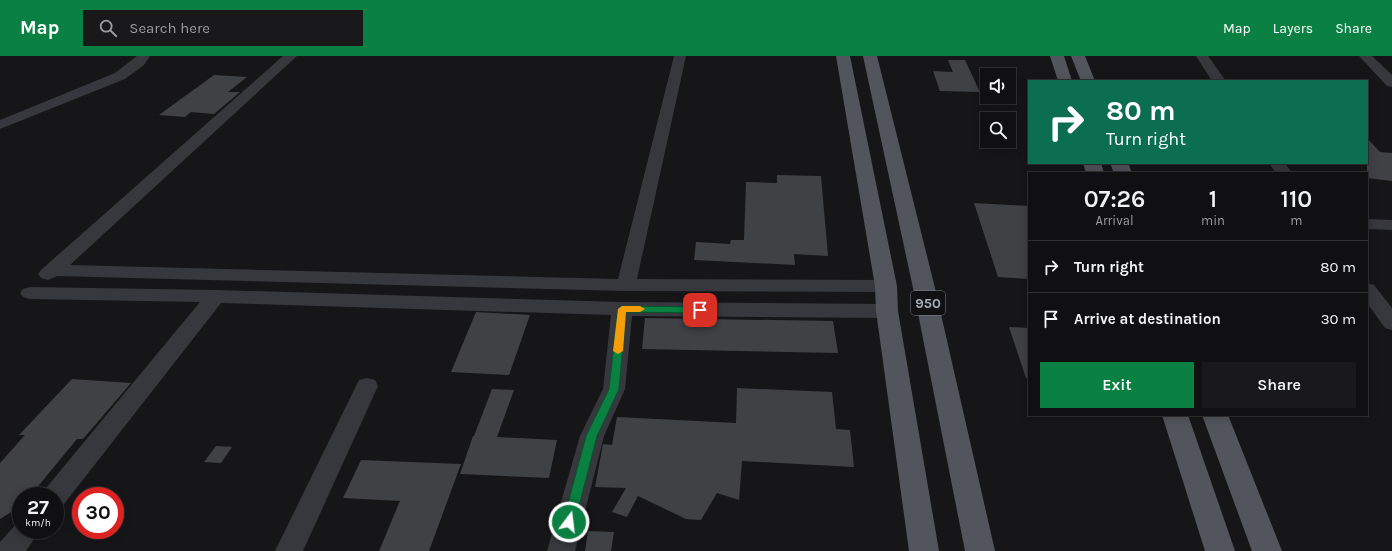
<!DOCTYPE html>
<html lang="en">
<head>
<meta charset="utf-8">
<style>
  :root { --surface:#101012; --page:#19191b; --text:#f1f3f6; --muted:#9c9d9f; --line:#303032; --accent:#0b8043 }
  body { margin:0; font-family:Karla,sans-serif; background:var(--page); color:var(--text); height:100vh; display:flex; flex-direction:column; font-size:15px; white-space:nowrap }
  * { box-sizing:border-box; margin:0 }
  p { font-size:13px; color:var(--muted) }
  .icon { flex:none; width:22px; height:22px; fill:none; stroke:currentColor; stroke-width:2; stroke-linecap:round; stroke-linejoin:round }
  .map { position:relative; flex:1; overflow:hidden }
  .side { position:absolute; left:1028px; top:116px; width:340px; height:244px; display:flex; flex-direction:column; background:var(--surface); border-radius:0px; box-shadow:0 2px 10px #0003,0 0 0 1px var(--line) }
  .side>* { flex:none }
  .guide { position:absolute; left:1028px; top:24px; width:340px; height:84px; border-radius:0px; box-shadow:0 2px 10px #0003,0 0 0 1px var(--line); background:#0b6e4f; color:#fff; overflow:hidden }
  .tools { position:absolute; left:980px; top:12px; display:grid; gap:8px }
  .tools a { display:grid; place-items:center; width:36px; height:36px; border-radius:0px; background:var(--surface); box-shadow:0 2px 10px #0003,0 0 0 1px var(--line); font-size:20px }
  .speed { position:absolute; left:12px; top:431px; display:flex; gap:8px; font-size:20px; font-weight:700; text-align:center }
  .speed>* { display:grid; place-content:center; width:52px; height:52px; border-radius:50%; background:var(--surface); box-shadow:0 2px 10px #0003,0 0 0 1px var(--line); line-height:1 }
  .speed small { font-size:10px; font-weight:400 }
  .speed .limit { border:6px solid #d22; background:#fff; color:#111 }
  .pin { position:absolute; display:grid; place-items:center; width:34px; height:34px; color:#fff; margin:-17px; border-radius:8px; box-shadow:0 2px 6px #0006 }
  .me { position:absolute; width:44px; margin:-22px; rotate:15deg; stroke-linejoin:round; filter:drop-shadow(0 0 3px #0008) }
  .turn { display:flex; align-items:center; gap:14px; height:84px; padding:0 12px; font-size:18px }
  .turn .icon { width:52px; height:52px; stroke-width:2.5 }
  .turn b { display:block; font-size:28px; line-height:34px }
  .eta { display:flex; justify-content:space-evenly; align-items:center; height:68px; text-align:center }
  .eta b { font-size:24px; font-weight:600; line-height:28px }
  .cta { display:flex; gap:8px; margin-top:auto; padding:8px 12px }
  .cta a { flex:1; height:46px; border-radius:0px; background:var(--accent); color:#fff; font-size:16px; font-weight:600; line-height:46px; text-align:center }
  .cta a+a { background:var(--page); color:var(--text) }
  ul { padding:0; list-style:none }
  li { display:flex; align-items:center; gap:12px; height:52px; padding:0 12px; border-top:1px solid var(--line) }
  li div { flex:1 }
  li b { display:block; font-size:15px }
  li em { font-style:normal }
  header { display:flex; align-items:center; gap:24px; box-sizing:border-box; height:56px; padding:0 20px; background:var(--accent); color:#fff }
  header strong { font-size:19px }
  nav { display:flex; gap:22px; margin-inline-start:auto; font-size:14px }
  .search { width:280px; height:36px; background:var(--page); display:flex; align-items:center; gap:10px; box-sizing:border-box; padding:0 14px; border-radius:0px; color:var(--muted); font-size:15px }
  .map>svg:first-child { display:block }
</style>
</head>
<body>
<header>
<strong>Map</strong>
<div class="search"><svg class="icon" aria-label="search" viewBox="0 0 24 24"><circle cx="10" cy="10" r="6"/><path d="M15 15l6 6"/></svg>Search here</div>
<nav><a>Map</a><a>Layers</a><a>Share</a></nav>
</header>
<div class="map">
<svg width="1392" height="495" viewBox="0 0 1392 495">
  <rect width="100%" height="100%" fill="#161618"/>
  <g fill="#404145">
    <path d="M 948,4 L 965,4 L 980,36 L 940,35 L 933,15 L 953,16 Z"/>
    <path d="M 214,19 L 247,21 L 228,36 L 240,36 L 214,58 L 191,56 L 185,61 L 159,59 Z"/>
    <path d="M 1367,82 L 1380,96 L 1392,97 L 1392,125 L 1367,122 Z"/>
    <path d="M 777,119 L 821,120 L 828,200 L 794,198 L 795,209 L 694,204 L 696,186 L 730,188 L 731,184 L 744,184 L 746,126 L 777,127 Z"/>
    <path d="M 974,147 L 1029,150 L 1029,223 L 998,221 Z"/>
    <path d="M 476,256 L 530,259 L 509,319 L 451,316 Z"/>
    <path d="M 645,262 L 833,265 L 838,297 L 642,293 Z"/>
    <path d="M 1009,271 L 1029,272 L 1029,322 L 1026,322 Z"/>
    <path d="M 72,323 L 131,327 L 83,383 L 77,383 L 30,440 L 21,440 L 21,450 L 0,463 L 0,407 L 25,379 L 19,379 Z"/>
    <path d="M 737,332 L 832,336 L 836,373 L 850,374 L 854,411 L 742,405 L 739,444 L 717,437 L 701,464 L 686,463 L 638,440 L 627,461 L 612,456 L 626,432 L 595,431 L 603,388 L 612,389 L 617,361 L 736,367 Z"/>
    <path d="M 492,333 L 514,334 L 497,381 L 557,384 L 549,422 L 460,418 L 473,380 L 474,380 Z"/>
    <path d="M 216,390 L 232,391 L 221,407 L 204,406 Z"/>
    <path d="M 361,404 L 461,408 L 429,495 L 379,495 L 400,445 L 343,442 Z"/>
    <path d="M 588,475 L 614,476 L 611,495 L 585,495 Z"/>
  </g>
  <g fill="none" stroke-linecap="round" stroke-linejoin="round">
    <g fill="#37383d" fill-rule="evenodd">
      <path d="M 137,0 L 150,0 L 144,9 L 125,23 L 0,73 L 0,64 L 115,17 Z"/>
      <path d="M 283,0 L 297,0 L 70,209 L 618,223 L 674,0 L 686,0 L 637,223 L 886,224 L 893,226 L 896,230 L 893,234 L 886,236 L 626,235 L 57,220 L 48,224 L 41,222 L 38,218 L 41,214 Z"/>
      <path d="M 1196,0 L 1208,0 L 1226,25 L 1212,25 Z"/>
      <path d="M 1359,0 L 1372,0 L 1392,19 L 1392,31 L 1387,30 Z"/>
      <path d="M 1269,107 L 1285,107 L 1292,117 L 1276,117 Z"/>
      <path d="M 1367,163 L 1392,164 L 1392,174 L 1367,173 Z"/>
      <path d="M 1367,227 L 1374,229 L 1392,252 L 1392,274 L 1385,272 L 1367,247 Z"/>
      <path d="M 30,231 L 216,234 L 622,246 L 887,248 L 894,250 L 897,255 L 894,260 L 887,262 L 632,260 L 625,333 L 604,380 L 575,495 L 547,495 L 580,380 L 603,333 L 611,259 L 221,247 L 64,448 L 55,451 L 55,440 L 42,440 L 46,432 L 200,246 L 30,243 L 23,241 L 20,237 L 23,233 Z"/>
      <path d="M 367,322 L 375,324 L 378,330 L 303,495 L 275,495 L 356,330 L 359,324 Z"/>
      <path d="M 21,464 L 21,474 L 40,474 L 26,495 L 0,495 L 0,486 L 18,466 Z"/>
    </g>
    <g fill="#53555c" fill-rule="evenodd">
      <path d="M 836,0 L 850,0 L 897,230 L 898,255 L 939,495 L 909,495 L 876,255 L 875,230 Z"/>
      <path d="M 863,0 L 877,0 L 935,232 L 995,495 L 965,495 L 913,232 Z"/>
      <path d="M 1050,0 L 1064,0 L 1072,25 L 1058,25 Z"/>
      <path d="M 1071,0 L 1085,0 L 1095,25 L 1081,25 Z"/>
      <path d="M 1083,107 L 1101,107 L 1104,117 L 1086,117 Z"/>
      <path d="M 1110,107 L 1128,107 L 1132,117 L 1114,117 Z"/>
      <path d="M 1162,359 L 1188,359 L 1235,495 L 1205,495 Z"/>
      <path d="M 1202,359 L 1228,359 L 1282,495 L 1252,495 Z"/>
    </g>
  </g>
  <path fill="#0b8043" stroke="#07532c" d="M 622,250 L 700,251 L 705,254 L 700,257 L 626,256 L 619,333 L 597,380 L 575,466 L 573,470 L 569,472 L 565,470 L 563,466 L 586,380 L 609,333 L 618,253 Z"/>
  <path fill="#f59e0b" d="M 622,250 L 640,250 L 645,253 L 640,256 L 626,256 L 623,295 L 618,298 L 613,295 L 618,253 Z"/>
  <g text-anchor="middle" stroke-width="4" stroke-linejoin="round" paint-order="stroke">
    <rect fill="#111113" stroke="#7b7e86" stroke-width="1" x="911" y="235" width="34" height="24" rx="3"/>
    <g font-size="14" font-weight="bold" fill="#a8adb8">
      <text x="928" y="252">950</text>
    </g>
  </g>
</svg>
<div class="tools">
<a><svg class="icon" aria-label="sound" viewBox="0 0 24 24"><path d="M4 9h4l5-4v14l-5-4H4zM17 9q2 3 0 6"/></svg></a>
<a><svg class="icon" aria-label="search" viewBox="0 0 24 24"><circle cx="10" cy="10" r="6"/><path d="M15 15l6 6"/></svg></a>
</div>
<div class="speed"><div>27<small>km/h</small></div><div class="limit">30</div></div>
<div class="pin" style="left:700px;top:254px;background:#d93025"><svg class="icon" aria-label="arrive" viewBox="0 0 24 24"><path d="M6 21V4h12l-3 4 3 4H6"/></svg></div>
<svg class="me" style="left:569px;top:466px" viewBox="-20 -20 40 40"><circle r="17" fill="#0b8043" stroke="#fff" stroke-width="3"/><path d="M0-11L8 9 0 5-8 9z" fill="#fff"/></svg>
<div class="guide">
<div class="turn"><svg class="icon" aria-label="right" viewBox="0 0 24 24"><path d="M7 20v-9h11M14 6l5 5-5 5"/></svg><div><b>80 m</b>Turn right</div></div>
</div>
<section class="side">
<div class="eta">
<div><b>07:26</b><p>Arrival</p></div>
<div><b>1</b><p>min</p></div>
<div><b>110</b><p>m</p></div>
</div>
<ul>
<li><svg class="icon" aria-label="right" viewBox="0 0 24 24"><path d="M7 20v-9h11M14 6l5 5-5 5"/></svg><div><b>Turn right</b></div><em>80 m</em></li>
<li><svg class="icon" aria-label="arrive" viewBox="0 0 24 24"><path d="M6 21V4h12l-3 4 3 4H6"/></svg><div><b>Arrive at destination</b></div><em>30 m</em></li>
</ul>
<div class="cta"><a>Exit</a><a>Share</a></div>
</section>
</div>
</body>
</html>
